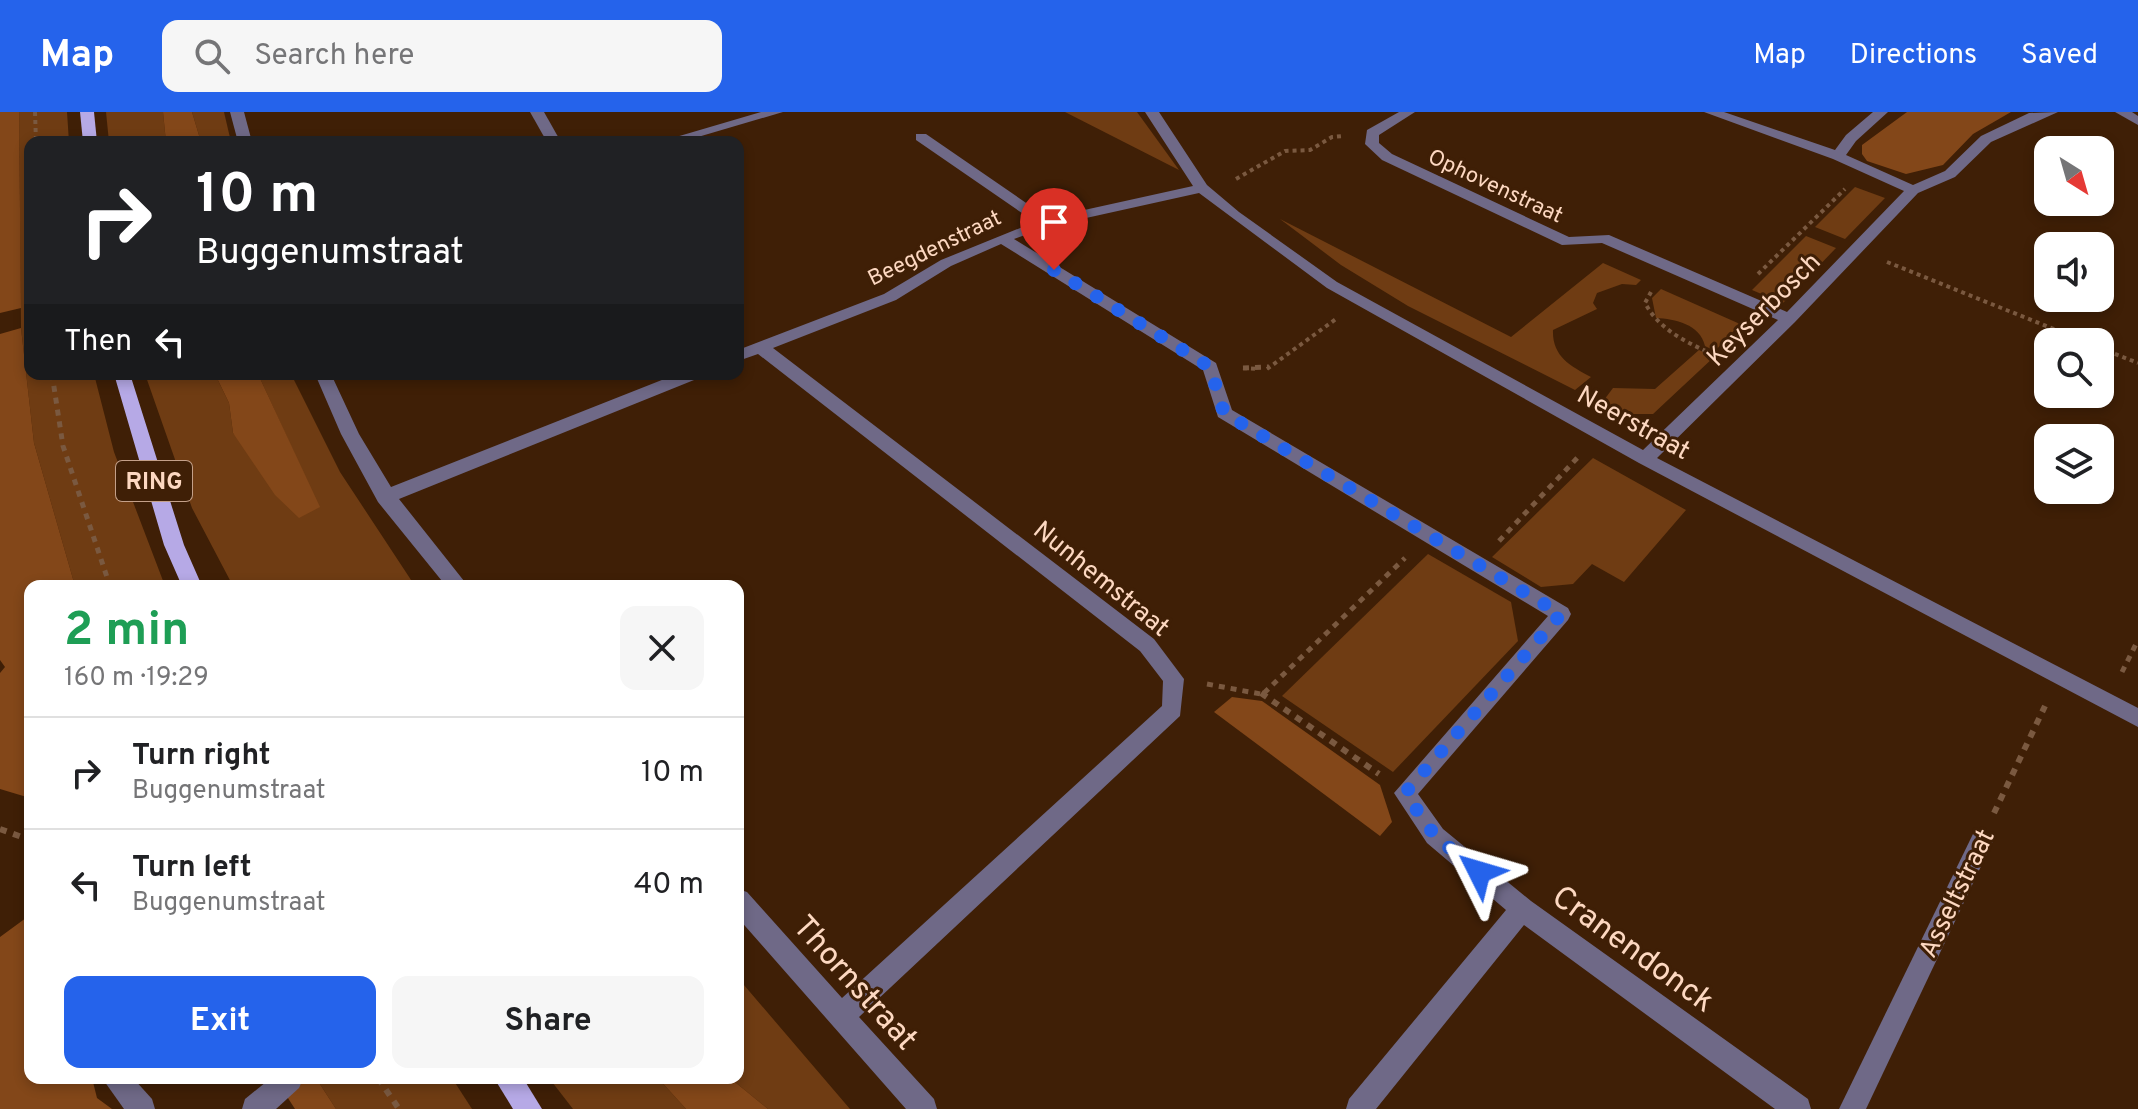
<!DOCTYPE html>
<html lang="en">
<head>
<meta charset="utf-8">
<style>
  :root { --surface:#fff; --page:#f6f6f6; --text:#202124; --muted:#757577; --line:#e0e0e0; --accent:#2563eb }
  body { margin:0; font-family:Overpass,sans-serif; background:var(--page); color:var(--text); height:100vh; display:flex; flex-direction:column; font-size:30px; white-space:nowrap }
  * { box-sizing:border-box; margin:0 }
  p { font-size:26px; color:var(--muted) }
  .icon { flex:none; width:44px; height:44px; fill:none; stroke:currentColor; stroke-width:2; stroke-linecap:round; stroke-linejoin:round }
  .map { position:relative; flex:1; overflow:hidden }
  .side { position:absolute; left:24px; top:468px; width:720px; height:504px; display:flex; flex-direction:column; background:var(--surface); border-radius:16px; box-shadow:0 4px 12px #0003 }
  .side>* { flex:none }
  .top-card { position:absolute; left:24px; top:24px; width:720px; height:244px; border-radius:16px; box-shadow:0 4px 12px #0003; background:#202124; color:#fff; overflow:hidden }
  .needle { width:52px; rotate:143deg }
  .controls { position:absolute; left:2034px; top:24px; display:grid; gap:16px }
  .controls a { display:grid; place-items:center; width:80px; height:80px; border-radius:16px; background:var(--surface); box-shadow:0 4px 12px #0003; font-size:40px }
  .pin { position:absolute; display:grid; place-items:center; width:68px; height:68px; color:#fff; margin:-82px -34px; border-radius:50% 50% 50% 0; rotate:-45deg; box-shadow:0 0 8px #0007 }
  .pin .icon { rotate:45deg }
  .me { position:absolute; width:88px; margin:-44px; rotate:310deg; stroke-linejoin:round; filter:drop-shadow(0 0 6px #0008) }
  .turn { display:flex; align-items:center; gap:28px; height:168px; padding:0 40px; font-size:36px }
  .turn .icon { width:104px; height:104px; stroke-width:2.5 }
  .turn b { display:block; font-size:56px; line-height:68px }
  .then { display:flex; align-items:center; height:76px; padding:0 40px; background:#0003; gap:16px; font-size:30px }
  .round { display:grid; place-items:center; flex:none; width:84px; height:84px; border-radius:16px; background:var(--page) }
  .head { display:flex; align-items:center; justify-content:space-between; height:136px; padding:0 40px }
  h1 { font-size:48px; font-weight:700; line-height:60px; color:#1e9e55 }
  .primary-button { display:flex; gap:16px; margin-top:auto; padding:16px 40px }
  .primary-button a { flex:1; height:92px; border-radius:16px; background:var(--accent); color:#fff; font-size:32px; font-weight:700; line-height:92px; text-align:center }
  .primary-button a+a { background:var(--page); color:var(--text) }
  ul { padding:0; list-style:none }
  li { display:flex; align-items:center; gap:24px; height:112px; padding:0 40px; border-top:2px solid var(--line) }
  li div { flex:1 }
  li b { display:block; font-size:30px }
  li em { font-style:normal }
  header { display:flex; align-items:center; gap:48px; box-sizing:border-box; height:112px; padding:0 40px; background:var(--accent); color:#fff }
  header strong { font-size:38px }
  nav { display:flex; gap:44px; margin-inline-start:auto; font-size:28px }
  .search { width:560px; height:72px; background:var(--page); display:flex; align-items:center; gap:20px; box-sizing:border-box; padding:0 28px; border-radius:16px; color:var(--muted); font-size:30px }
  .map>svg:first-child { display:block }
</style>
</head>
<body>
<header>
<strong>Map</strong>
<div class="search"><svg class="icon" aria-label="search" viewBox="0 0 24 24"><circle cx="10" cy="10" r="6"/><path d="M15 15l6 6"/></svg>Search here</div>
<nav><a>Map</a><a>Directions</a><a>Saved</a></nav>
</header>
<div class="map">
<svg width="2138" height="997" viewBox="0 0 2138 997">
  <rect width="100%" height="100%" fill="#3f1f06"/>
  <g fill="#6f3c13">
    <path d="M 19,0 L 67,0 L 69,30 L 30,30 L 30,262 L 94,262 L 114,340 L 165,474 L 75,474 L 34,331 L 21,216 Z"/>
    <path d="M 106,0 L 163,0 L 166,30 L 109,30 Z"/>
    <path d="M 192,0 L 224,0 L 231,30 L 201,30 Z"/>
    <path d="M 1065,0 L 1137,0 L 1179,58 Z"/>
    <path d="M 1855,75 L 1885,86 L 1845,127 L 1815,115 Z"/>
    <path d="M 1280,107 L 1511,225 L 1603,151 L 1641,168 L 1636,173 L 1622,172 L 1597,181 L 1593,191 L 1597,197 L 1553,218 C 1552,244 1570,254 1591,265 L 1575,278 L 1408,194 L 1341,153 Z"/>
    <path d="M 1806,124 L 1836,136 L 1783,191 L 1752,178 Z"/>
    <path d="M 1661,177 L 1740,212 L 1715,239 L 1705,234 C 1700,212 1675,207 1656,206 L 1652,186 Z"/>
    <path d="M 1699,238 L 1714,245 L 1653,302 L 1625,302 L 1601,292 L 1613,276 L 1655,277 Z"/>
    <path d="M 145,262 L 215,262 L 229,291 L 233,321 L 319,395 L 258,262 L 291,262 L 340,360 L 415,474 L 233,474 L 192,396 Z"/>
    <path d="M 1593,346 L 1686,398 L 1624,470 L 1592,452 L 1573,472 L 1541,475 L 1492,445 Z"/>
    <path d="M 1428,442 L 1511,490 L 1518,529 L 1393,660 L 1282,584 Z"/>
    <path d="M 738,866 L 850,997 L 768,997 L 730,966 L 738,966 Z"/>
    <path d="M 316,966 L 452,966 L 472,997 L 336,997 Z"/>
    <path d="M 549,966 L 658,966 L 686,997 L 573,997 Z"/>
  </g>
  <g fill="#834719">
    <path d="M 0,0 L 19,0 L 21,196 L 0,201 Z"/>
    <path d="M 163,0 L 192,0 L 201,30 L 166,30 Z"/>
    <path d="M 1907,0 L 2011,0 L 1973,22 L 1943,53 L 1906,62 L 1867,49 L 1862,42 L 1862,33 Z"/>
    <path d="M 21,216 L 34,331 L 75,474 L 30,474 L 30,686 L 0,677 L 0,561 L 5,555 L 0,548 L 0,222 Z"/>
    <path d="M 215,262 L 258,262 L 320,395 L 299,406 L 275,383 L 233,321 L 229,291 Z"/>
    <path d="M 1232,585 L 1262,589 L 1380,673 L 1392,710 L 1380,724 L 1214,600 Z"/>
    <path d="M 30,803 L 30,966 L 92,966 L 97,986 L 112,997 L 0,997 L 0,825 Z"/>
    <path d="M 275,966 L 316,966 L 336,997 L 295,997 Z"/>
    <path d="M 658,966 L 730,966 L 768,997 L 686,997 Z"/>
  </g>
  <g fill="none" stroke-linecap="round" stroke-linejoin="round">
    <g stroke="#7a5940" stroke-width="4" stroke-dasharray="4 4" stroke-linecap="butt">
      <path d="M 35,0 L 36,30"/>
      <path d="M 1236,67 L 1285,39 L 1310,38 L 1332,25 L 1343,24"/>
      <path d="M 1887,150 L 2086,230"/>
      <path d="M 1758,162 L 1845,77"/>
      <path d="M 1651,180 L 1645,191 C 1659,217 1684,229 1710,241"/>
      <path d="M 2100,236 L 2138,251"/>
      <path d="M 1243,256 L 1258,257"/>
      <path d="M 1267,257 L 1336,207"/>
    </g>
    <g stroke="#7a5940" stroke-width="5" stroke-dasharray="6 6" stroke-linecap="butt">
      <path d="M 1243,256 L 1269,255"/>
      <path d="M 52,262 L 63,334 L 110,474"/>
      <path d="M 1499,429 L 1580,343"/>
      <path d="M 2122,560 L 2138,528"/>
      <path d="M 1207,572 L 1266,583"/>
      <path d="M 1264,581 L 1405,446"/>
    </g>
    <g stroke="#7a5940" stroke-width="6" stroke-dasharray="7 7" stroke-linecap="butt">
      <path d="M 1261,581 L 1379,662"/>
      <path d="M 1994,701 L 2045,594"/>
      <path d="M 0,717 L 30,728"/>
      <path d="M 378,966 L 399,997"/>
    </g>
    <g fill="#6f6987" fill-rule="evenodd">
      <path d="M 230,0 L 244,0 L 252,30 L 238,30 Z"/>
      <path d="M 530,0 L 544,0 L 561,30 L 547,30 Z"/>
      <path d="M 761,0 L 783,0 L 681,30 L 659,30 Z"/>
      <path d="M 1145,0 L 1159,0 L 1207,73 L 1239,100 L 1337,170 L 1643,338 L 1778,208 L 1602,131 L 1562,133 L 1382,48 L 1365,32 L 1367,18 L 1399,0 L 1415,0 L 1379,23 L 1379,31 L 1392,42 L 1569,125 L 1609,123 L 1787,200 L 1904,79 L 1833,47 L 1704,0 L 1724,0 L 1835,38 L 1846,23 L 1873,0 L 1888,0 L 1856,29 L 1846,43 L 1913,73 L 1945,59 L 1981,24 L 2029,1 L 2058,0 L 1991,30 L 1955,65 L 1918,81 L 1795,210 L 1657,346 L 2138,596 L 2138,615 L 1639,351 L 1327,176 L 1199,81 L 1050,114 L 1014,127 L 1216,251 L 1232,298 L 1568,496 L 1571,502 L 1568,508 L 1418,682 L 1443,717 L 1531,789 L 1808,987 L 1811,997 L 1775,997 L 1524,813 L 1376,997 L 1346,997 L 1349,987 L 1506,798 L 1427,731 L 1394,681 L 1548,504 L 1218,305 L 1203,258 L 1001,132 L 951,154 L 896,188 L 773,236 L 1154,527 L 1184,567 L 1180,604 L 859,905 L 934,987 L 937,997 L 906,997 L 738,806 L 738,777 L 747,780 L 842,886 L 1162,594 L 1163,569 L 1140,539 L 758,242 L 738,249 L 738,238 L 884,182 L 941,148 L 1035,110 L 916,28 L 916,22 L 926,22 L 1048,106 L 1193,74 Z"/>
      <path d="M 2115,0 L 2132,0 L 2138,4 L 2138,13 Z"/>
      <path d="M 315,262 L 331,262 L 359,322 L 391,375 L 677,262 L 701,262 L 699,266 L 399,387 L 468,474 L 446,474 L 378,390 L 341,322 Z"/>
      <path d="M 1981,719 L 1989,722 L 1993,729 L 1866,997 L 1839,997 L 1973,722 Z"/>
      <path d="M 102,966 L 133,966 L 152,987 L 155,997 L 124,997 Z"/>
      <path d="M 271,966 L 303,967 L 299,976 L 276,997 L 242,997 L 245,987 Z"/>
    </g>
    <g fill="#b6a9e6" fill-rule="evenodd">
      <path d="M 80,0 L 94,0 L 97,30 L 83,30 Z"/>
      <path d="M 114,262 L 130,262 L 184,433 L 202,474 L 182,474 L 164,433 Z"/>
      <path d="M 494,966 L 523,966 L 542,997 L 513,997 Z"/>
    </g>
  </g>
  <g fill="none" stroke-linecap="round" stroke-linejoin="round">
    <path stroke="#2563eb" stroke-width="14" stroke-dasharray="0 25.2" d="M 1054,158 L 1210,255 L 1224,301 L 1561,502 L 1405,681 L 1435,724 L 1479,760"/>
  </g>
  <g text-anchor="middle" stroke-width="6" stroke-linejoin="round" paint-order="stroke">
    <g font-size="22" fill="#fdd8c1" stroke="#3f1f06">
      <text transform="translate(1496 73) rotate(25)" y="8">Ophovenstraat</text>
      <text transform="translate(934 135) rotate(-26)" y="8">Beegdenstraat</text>
    </g>
    <rect fill="#3f1f06" stroke="#c4a089" stroke-width="2" x="116" y="349" width="76" height="40" rx="6"/>
    <g font-size="24" font-weight="bold" fill="#fdd8c1">
      <text x="154" y="377">RING</text>
    </g>
    <g font-size="26" fill="#fdd8c1" stroke="#3f1f06">
      <text transform="translate(1763 197) rotate(-45)" y="9">Keyserbosch</text>
      <text transform="translate(1634 310) rotate(29)" y="9">Neerstraat</text>
      <text transform="translate(1102 466) rotate(39)" y="9">Nunhemstraat</text>
      <text transform="translate(1956 781) rotate(-64)" y="9">Asseltstraat</text>
    </g>
    <g font-size="32" fill="#fdd8c1" stroke="#3f1f06">
      <text transform="translate(1634 836) rotate(36)" y="11">Cranendonck</text>
      <text transform="translate(856 870) rotate(48)" y="11">Thornstraat</text>
    </g>
  </g>
</svg>
<div class="controls">
<a><svg class="needle" viewBox="-14 -14 28 28"><path d="M0-13l5 13h-10z" fill="#e53935"/><path d="M0 13l5-13h-10z" fill="#757577"/></svg></a>
<a><svg class="icon" aria-label="sound" viewBox="0 0 24 24"><path d="M4 9h4l5-4v14l-5-4H4zM17 9q2 3 0 6"/></svg></a>
<a><svg class="icon" aria-label="search" viewBox="0 0 24 24"><circle cx="10" cy="10" r="6"/><path d="M15 15l6 6"/></svg></a>
<a><svg class="icon" aria-label="layers" viewBox="0 0 24 24"><path d="M12 4l9 5-9 5-9-5zM3 14l9 5 9-5"/></svg></a>
</div>
<div class="pin" style="left:1054px;top:158px;background:#d93025"><svg class="icon" aria-label="arrive" viewBox="0 0 24 24"><path d="M6 21V4h12l-3 4 3 4H6"/></svg></div>
<svg class="me" style="left:1479px;top:760px" viewBox="-20 -20 40 40"><path d="M0-17L14 15 0 8-14 15z" fill="#2563eb" stroke="#fff" stroke-width="4"/></svg>
<div class="top-card">
<div class="turn"><svg class="icon" aria-label="right" viewBox="0 0 24 24"><path d="M7 20v-9h11M14 6l5 5-5 5"/></svg><div><b>10 m</b>Buggenumstraat</div></div>
<div class="then">Then<svg class="icon" aria-label="left" viewBox="0 0 24 24"><path d="M17 20v-9H6M10 6l-5 5 5 5"/></svg></div>
</div>
<section class="side">
<div class="head"><div><h1>2 min</h1><p>160 m · 19:29</p></div><a class="round"><svg class="icon" aria-label="close" viewBox="0 0 24 24"><path d="M6 6l12 12M18 6L6 18"/></svg></a></div>
<ul>
<li><svg class="icon" aria-label="right" viewBox="0 0 24 24"><path d="M7 20v-9h11M14 6l5 5-5 5"/></svg><div><b>Turn right</b><p>Buggenumstraat</p></div><em>10 m</em></li>
<li><svg class="icon" aria-label="left" viewBox="0 0 24 24"><path d="M17 20v-9H6M10 6l-5 5 5 5"/></svg><div><b>Turn left</b><p>Buggenumstraat</p></div><em>40 m</em></li>
</ul>
<div class="primary-button"><a>Exit</a><a>Share</a></div>
</section>
</div>
</body>
</html>
